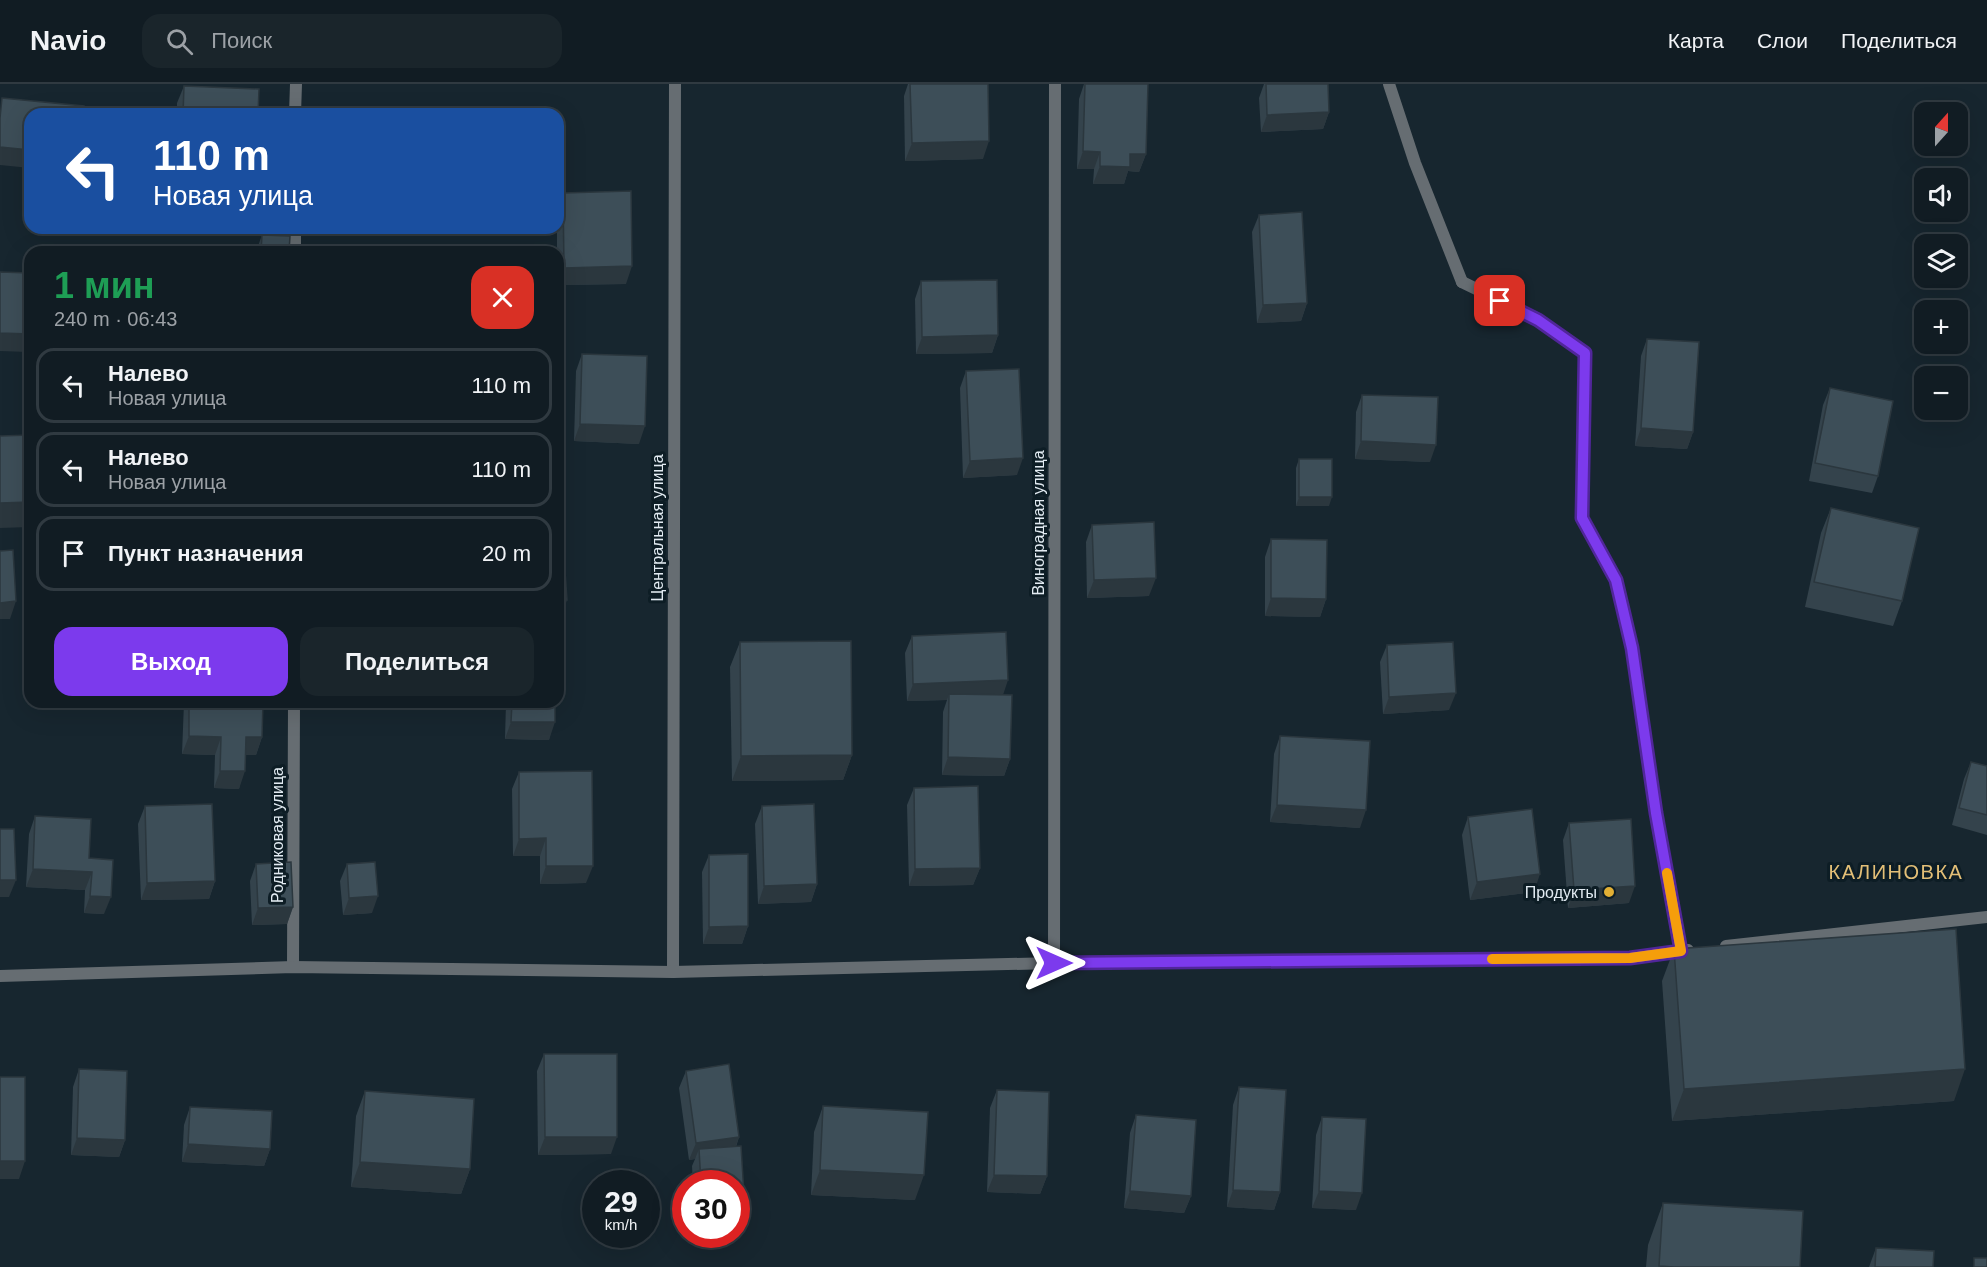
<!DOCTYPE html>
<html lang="ru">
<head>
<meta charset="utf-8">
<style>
  :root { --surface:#111c23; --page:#1a252b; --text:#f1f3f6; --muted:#9ca1a6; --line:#303a41; --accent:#7c3aed }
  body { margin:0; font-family:Helvetica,sans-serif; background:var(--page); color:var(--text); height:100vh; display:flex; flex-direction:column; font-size:22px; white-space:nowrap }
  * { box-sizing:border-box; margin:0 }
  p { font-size:20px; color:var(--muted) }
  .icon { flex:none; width:33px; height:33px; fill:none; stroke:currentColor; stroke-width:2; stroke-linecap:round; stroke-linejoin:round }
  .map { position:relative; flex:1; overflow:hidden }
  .side { position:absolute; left:24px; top:162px; width:540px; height:462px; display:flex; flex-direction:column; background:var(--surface); border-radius:18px; box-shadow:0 6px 24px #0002,0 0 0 2px var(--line) }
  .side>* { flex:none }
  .banner { position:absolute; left:24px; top:24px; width:540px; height:126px; border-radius:18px; box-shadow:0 6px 24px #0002,0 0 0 2px var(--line); background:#1a4fa0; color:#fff; overflow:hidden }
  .needle { width:39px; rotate:21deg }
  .buttons { position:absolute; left:1914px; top:18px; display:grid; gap:12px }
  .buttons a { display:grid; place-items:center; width:54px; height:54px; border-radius:12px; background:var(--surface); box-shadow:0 6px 24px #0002,0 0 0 2px var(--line); font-size:30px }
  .speed { position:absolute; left:582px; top:1086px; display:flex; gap:12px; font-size:30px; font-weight:700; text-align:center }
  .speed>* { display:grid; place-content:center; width:78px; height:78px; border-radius:50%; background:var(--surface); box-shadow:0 6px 24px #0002,0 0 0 2px var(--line); line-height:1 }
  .speed small { font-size:15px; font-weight:400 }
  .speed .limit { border:9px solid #d22; background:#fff; color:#111 }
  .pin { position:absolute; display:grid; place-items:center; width:51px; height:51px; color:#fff; margin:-26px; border-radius:12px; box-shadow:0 3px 9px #0006 }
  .me { position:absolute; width:66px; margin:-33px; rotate:90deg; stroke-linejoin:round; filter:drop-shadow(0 0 4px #0008) }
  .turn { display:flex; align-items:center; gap:21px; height:126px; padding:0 30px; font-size:27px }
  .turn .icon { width:78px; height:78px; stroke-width:2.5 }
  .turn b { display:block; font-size:42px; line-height:51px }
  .round { display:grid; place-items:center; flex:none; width:63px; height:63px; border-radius:18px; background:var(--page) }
  .summary { display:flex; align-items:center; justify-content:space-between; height:102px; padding:0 30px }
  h1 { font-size:36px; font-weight:700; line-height:45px; color:#1e9e55 }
  .button { display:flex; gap:12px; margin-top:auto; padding:12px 30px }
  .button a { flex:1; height:69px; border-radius:18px; background:var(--accent); color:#fff; font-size:24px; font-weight:700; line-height:69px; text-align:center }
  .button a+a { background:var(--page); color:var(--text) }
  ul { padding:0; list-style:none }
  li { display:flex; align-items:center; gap:18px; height:75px; margin:0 12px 9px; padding:0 18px; border:3px solid var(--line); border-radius:18px }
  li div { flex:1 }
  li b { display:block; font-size:22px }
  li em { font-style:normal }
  header { display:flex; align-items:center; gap:36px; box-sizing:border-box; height:84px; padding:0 30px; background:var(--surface); border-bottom:2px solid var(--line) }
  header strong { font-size:28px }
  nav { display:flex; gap:33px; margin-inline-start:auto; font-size:21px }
  .search { width:420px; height:54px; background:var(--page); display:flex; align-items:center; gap:15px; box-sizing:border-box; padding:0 21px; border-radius:18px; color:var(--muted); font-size:22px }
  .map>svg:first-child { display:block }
</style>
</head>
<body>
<header>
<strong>Navio</strong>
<div class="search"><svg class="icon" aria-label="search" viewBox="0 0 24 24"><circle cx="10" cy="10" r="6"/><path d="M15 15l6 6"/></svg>Поиск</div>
<nav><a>Карта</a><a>Слои</a><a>Поделиться</a></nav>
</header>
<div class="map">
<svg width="1987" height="1183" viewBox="0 0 1987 1183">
  <rect width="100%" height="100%" fill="#17262f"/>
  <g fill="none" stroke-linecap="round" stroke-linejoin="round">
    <path stroke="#666d72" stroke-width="12" d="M 1389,0 L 1415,79 L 1462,198"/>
    <g stroke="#666d72" stroke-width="12">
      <path d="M 295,30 L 296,0"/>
      <path d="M 295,168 L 295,144"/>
      <path d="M 1462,198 L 1538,235 L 1585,269 L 1582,434 L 1616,496 L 1632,564 L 1656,729 L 1681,867"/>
      <path d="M 1726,862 L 1987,833"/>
      <path d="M 1054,879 L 1055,0"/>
      <path d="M 293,883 L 294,618"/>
      <path d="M 673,888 L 675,0"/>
      <path d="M 0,892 L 293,883 L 673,888 L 1054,879 L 1630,874 L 1688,866"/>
    </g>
  </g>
  <g fill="#34434c">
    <path d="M 908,0 L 988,0 L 983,75 L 905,77 L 904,12 Z"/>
    <path d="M 1084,0 L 1148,0 L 1146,70 L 1139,88 L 1128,87 L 1124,100 L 1093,100 L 1094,85 L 1077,85 L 1079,15 Z"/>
    <path d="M 1264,0 L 1328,0 L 1329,28 L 1323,45 L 1261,48 L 1259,14 Z"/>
    <path d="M 184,2 L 258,30 L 177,30 L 177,19 Z"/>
    <path d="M 563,109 L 626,200 L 558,201 L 558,168 L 557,168 L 557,144 L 558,144 L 558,121 Z"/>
    <path d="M 1259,131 L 1307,219 L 1301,237 L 1257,239 L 1252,148 Z"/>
    <path d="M 262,151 L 289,168 L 256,168 Z"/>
    <path d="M 921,197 L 998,251 L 992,269 L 916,270 L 915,215 Z"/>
    <path d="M 1647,255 L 1693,348 L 1687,365 L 1635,362 L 1641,272 Z"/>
    <path d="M 582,270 L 639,360 L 574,357 L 576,287 Z"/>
    <path d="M 966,287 L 1017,391 L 963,394 L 960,304 Z"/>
    <path d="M 1830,304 L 1878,392 L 1872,409 L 1809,397 L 1823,321 Z"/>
    <path d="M 1362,311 L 1430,378 L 1355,375 L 1356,328 Z"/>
    <path d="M 1299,375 L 1329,422 L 1296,422 L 1296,384 Z"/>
    <path d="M 1831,424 L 1902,517 L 1893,542 L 1805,523 L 1821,449 Z"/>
    <path d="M 1092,441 L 1149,512 L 1087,514 L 1086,458 Z"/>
    <path d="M 1271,455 L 1326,515 L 1320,533 L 1265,532 L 1265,473 Z"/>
    <path d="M 912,552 L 1003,611 L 1010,675 L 1004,692 L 942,691 L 943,628 L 947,616 L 907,617 L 905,569 Z"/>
    <path d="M 740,558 L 852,671 L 843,696 L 732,697 L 730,583 Z"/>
    <path d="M 1387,561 L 1449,626 L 1383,630 L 1380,578 Z"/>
    <path d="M 184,618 L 263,618 L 262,653 L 256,671 L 246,671 L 239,705 L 214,704 L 215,671 L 182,670 Z"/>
    <path d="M 506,618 L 555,618 L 549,656 L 505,655 Z"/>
    <path d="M 1280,652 L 1360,744 L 1270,738 L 1274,670 Z"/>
    <path d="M 1971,678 L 1987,682 L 1987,751 L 1952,741 L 1964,695 Z"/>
    <path d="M 519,688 L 586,799 L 540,800 L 540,772 L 513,772 L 512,705 Z"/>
    <path d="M 914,704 L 980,784 L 973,801 L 909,802 L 907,721 Z"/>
    <path d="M 145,722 L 215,797 L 209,815 L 141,816 L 138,740 Z"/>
    <path d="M 762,722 L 817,800 L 811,818 L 758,820 L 755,740 Z"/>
    <path d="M 35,732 L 89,774 L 104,830 L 84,829 L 85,806 L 26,803 L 29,750 Z"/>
    <path d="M 1468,733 L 1534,808 L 1470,816 L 1462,751 Z"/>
    <path d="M 1569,739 L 1629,819 L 1568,824 L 1563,756 Z"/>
    <path d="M 709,771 L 748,842 L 742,860 L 703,860 L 702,788 Z"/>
    <path d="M 256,780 L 293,823 L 287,840 L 252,841 L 250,797 Z"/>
    <path d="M 347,780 L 372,829 L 343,831 L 340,797 Z"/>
    <path d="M 1674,865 L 1954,1017 L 1672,1037 L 1662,897 Z"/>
    <path d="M 544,970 L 611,1070 L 538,1071 L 537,987 Z"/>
    <path d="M 79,985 L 125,1056 L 119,1073 L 71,1071 L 73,1003 Z"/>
    <path d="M 686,987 L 739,1053 L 736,1063 L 737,1128 L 736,1100 L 693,1100 L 692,1082 L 695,1075 L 689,1076 L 679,1004 Z"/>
    <path d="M 1239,1003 L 1280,1108 L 1274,1126 L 1227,1123 L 1233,1021 Z"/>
    <path d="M 997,1006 L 1047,1092 L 1040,1110 L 987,1108 L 990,1024 Z"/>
    <path d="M 365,1007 L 470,1085 L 461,1110 L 351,1103 L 356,1032 Z"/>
    <path d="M 823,1022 L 915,1116 L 811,1111 L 814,1048 Z"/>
    <path d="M 190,1023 L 270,1065 L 264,1082 L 182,1078 L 184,1041 Z"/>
    <path d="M 1136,1031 L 1191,1112 L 1184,1129 L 1124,1124 L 1130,1049 Z"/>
    <path d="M 1322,1033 L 1356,1126 L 1312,1124 L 1316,1051 Z"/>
    <path d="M 1663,1119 L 1800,1183 L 1646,1183 L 1648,1161 Z"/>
    <path d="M 1876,1164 L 1933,1183 L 1869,1183 Z"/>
  </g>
  <g fill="#2b373e">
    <path d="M 1329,28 L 1323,45 L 1261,48 L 1267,31 Z"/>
    <path d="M 989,57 L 983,75 L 905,77 L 912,59 Z"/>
    <path d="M 0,63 L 30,66 L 30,84 L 0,81 Z"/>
    <path d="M 1083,67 L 1100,68 L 1094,85 L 1077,85 Z"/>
    <path d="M 1130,70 L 1146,70 L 1139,88 L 1128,87 L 1124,100 L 1093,100 L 1100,82 Z"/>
    <path d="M 632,182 L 626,200 L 558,201 L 564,184 Z"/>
    <path d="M 1307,219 L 1301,237 L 1257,239 L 1263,221 Z"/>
    <path d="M 0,249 L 30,250 L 30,261 L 28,268 L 0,267 Z"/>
    <path d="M 998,251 L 992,269 L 916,270 L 922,253 Z"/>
    <path d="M 580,340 L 645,342 L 639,360 L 574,357 Z"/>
    <path d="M 1641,344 L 1693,348 L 1687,365 L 1635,362 Z"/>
    <path d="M 1361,357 L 1436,361 L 1430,378 L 1355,375 Z"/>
    <path d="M 1023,374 L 1017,391 L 963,394 L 970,377 Z"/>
    <path d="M 1299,413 L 1332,413 L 1329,422 L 1296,422 Z"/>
    <path d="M 30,418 L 30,443 L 0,444 L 0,419 Z"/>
    <path d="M 1156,494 L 1149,512 L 1087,514 L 1094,496 Z"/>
    <path d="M 1271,514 L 1326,515 L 1320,533 L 1265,532 Z"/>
    <path d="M 567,516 L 561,534 L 558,534 L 558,517 Z"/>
    <path d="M 16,517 L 10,535 L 0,535 L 0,519 Z"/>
    <path d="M 1008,596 L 1002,614 L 949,610 L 947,616 L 907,617 L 913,600 Z"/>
    <path d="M 1456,609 L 1449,626 L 1383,630 L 1389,613 Z"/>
    <path d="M 430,618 L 463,618 L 460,625 L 428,625 Z"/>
    <path d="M 511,638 L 555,638 L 549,656 L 505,655 Z"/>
    <path d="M 189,652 L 221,653 L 215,671 L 182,670 Z"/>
    <path d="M 246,653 L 262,653 L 256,671 L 240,671 Z"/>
    <path d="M 852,671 L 843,696 L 732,697 L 741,672 Z"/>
    <path d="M 948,673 L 1010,675 L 1004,692 L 942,691 Z"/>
    <path d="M 220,687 L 245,687 L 239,705 L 214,704 Z"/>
    <path d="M 1277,721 L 1366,726 L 1360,744 L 1270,738 Z"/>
    <path d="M 546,754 L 540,772 L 513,772 L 519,755 Z"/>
    <path d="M 546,782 L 593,782 L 586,799 L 540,800 Z"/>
    <path d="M 980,784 L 973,801 L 909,802 L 915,785 Z"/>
    <path d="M 33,785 L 92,788 L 85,806 L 26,803 Z"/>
    <path d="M 1540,790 L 1534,808 L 1470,816 L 1477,798 Z"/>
    <path d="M 0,796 L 16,796 L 9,813 L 0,813 Z"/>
    <path d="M 215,797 L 209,815 L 141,816 L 147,799 Z"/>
    <path d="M 817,800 L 811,818 L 758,820 L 764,802 Z"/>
    <path d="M 1635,802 L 1629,819 L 1568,824 L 1574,806 Z"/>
    <path d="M 90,812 L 111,813 L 104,830 L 84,829 Z"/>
    <path d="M 378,812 L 372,829 L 343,831 L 349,814 Z"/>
    <path d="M 293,823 L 287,840 L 252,841 L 258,824 Z"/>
    <path d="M 748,842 L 742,860 L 703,860 L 709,843 Z"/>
    <path d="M 1965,985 L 1954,1017 L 1672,1037 L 1684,1005 Z"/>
    <path d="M 545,1053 L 617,1053 L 611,1070 L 538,1071 Z"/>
    <path d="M 739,1053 L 733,1070 L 699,1065 L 695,1075 L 689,1076 L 696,1059 Z"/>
    <path d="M 77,1054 L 125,1056 L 119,1073 L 71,1071 Z"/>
    <path d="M 188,1060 L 270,1065 L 264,1082 L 182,1078 Z"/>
    <path d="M 0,1077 L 25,1077 L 19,1095 L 0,1095 Z"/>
    <path d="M 360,1078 L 470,1085 L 461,1110 L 351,1103 Z"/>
    <path d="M 820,1086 L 924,1091 L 915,1116 L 811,1111 Z"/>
    <path d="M 994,1091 L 1047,1092 L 1040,1110 L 987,1108 Z"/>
    <path d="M 1233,1106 L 1280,1108 L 1274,1126 L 1227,1123 Z"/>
    <path d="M 1130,1107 L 1191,1112 L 1184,1129 L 1124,1124 Z"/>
    <path d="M 1319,1107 L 1362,1109 L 1356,1126 L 1312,1124 Z"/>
    <path d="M 744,1110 L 737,1128 L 736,1128 L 736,1111 Z"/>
  </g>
  <g fill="#3d4e58" stroke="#2b373e" stroke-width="1.5">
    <path d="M 910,0 L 988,0 L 989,57 L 912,59 Z"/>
    <path d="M 1085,0 L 1148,0 L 1146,70 L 1130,70 L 1130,83 L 1100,82 L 1100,68 L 1083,67 Z"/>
    <path d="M 1266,0 L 1328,0 L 1329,28 L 1267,31 Z"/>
    <path d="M 184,2 L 259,5 L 258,30 L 183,30 Z"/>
    <path d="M 2,14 L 84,22 L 83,30 L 30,30 L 30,66 L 0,63 L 0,34 Z"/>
    <path d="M 631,107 L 632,182 L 564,184 L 563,109 Z"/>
    <path d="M 1302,128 L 1307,219 L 1263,221 L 1259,131 Z"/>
    <path d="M 262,151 L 290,152 L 289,168 L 261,168 Z"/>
    <path d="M 0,188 L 30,189 L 30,250 L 0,249 Z"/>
    <path d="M 997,196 L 998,251 L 922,253 L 921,197 Z"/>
    <path d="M 1647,255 L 1699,258 L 1693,348 L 1641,344 Z"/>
    <path d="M 582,270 L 647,272 L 645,342 L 580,340 Z"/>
    <path d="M 1019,285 L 1023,374 L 970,377 L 966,287 Z"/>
    <path d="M 1830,304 L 1893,317 L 1878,392 L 1815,379 Z"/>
    <path d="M 1362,311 L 1438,313 L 1436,361 L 1361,357 Z"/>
    <path d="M 30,351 L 30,418 L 0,419 L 0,352 Z"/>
    <rect x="1299" y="375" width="33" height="38"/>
    <path d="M 1831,424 L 1919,444 L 1902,517 L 1814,498 Z"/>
    <path d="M 1154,438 L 1156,494 L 1094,496 L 1092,441 Z"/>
    <path d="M 1271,455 L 1327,456 L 1326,515 L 1271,514 Z"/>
    <path d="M 558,459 L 563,459 L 567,516 L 558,517 Z"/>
    <path d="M 13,466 L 16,517 L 0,519 L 0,467 Z"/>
    <path d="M 1006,548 L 1008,596 L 913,600 L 912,552 Z"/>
    <path d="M 851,557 L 852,671 L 741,672 L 740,558 Z"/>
    <path d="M 1453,558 L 1456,609 L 1389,613 L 1387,561 Z"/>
    <path d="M 949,610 L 1012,611 L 1010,675 L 948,673 Z"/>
    <path d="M 189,618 L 263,618 L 262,653 L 246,653 L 245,687 L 220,687 L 221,653 L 189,652 Z"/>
    <path d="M 512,618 L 555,618 L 555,638 L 511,638 Z"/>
    <path d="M 1280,652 L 1370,657 L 1366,726 L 1277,721 Z"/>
    <path d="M 1971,678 L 1987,682 L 1987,731 L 1959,724 Z"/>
    <path d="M 592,687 L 593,782 L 546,782 L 546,754 L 519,755 L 519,688 Z"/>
    <path d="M 978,702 L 980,784 L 915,785 L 914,704 Z"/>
    <path d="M 212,720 L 215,797 L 147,799 L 145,722 Z"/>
    <path d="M 814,720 L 817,800 L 764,802 L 762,722 Z"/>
    <path d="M 1532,725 L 1540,790 L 1477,798 L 1468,733 Z"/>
    <path d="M 35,732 L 91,735 L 89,774 L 113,776 L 111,813 L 90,812 L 92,788 L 33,785 Z"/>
    <path d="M 1631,735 L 1635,802 L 1574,806 L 1569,739 Z"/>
    <path d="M 0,745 L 14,745 L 16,796 L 0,796 Z"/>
    <path d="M 748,770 L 748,842 L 709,843 L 709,771 Z"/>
    <path d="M 291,778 L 293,823 L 258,824 L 256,780 Z"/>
    <path d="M 375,778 L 378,812 L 349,814 L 347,780 Z"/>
    <path d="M 1956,845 L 1965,985 L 1684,1005 L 1674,865 Z"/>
    <path d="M 544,970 L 617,970 L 617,1053 L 545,1053 Z"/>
    <path d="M 729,980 L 739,1053 L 696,1059 L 686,987 Z"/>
    <path d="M 79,985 L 127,987 L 125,1056 L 77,1054 Z"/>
    <rect x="0" y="993" width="25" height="84"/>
    <path d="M 1239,1003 L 1286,1006 L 1280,1108 L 1233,1106 Z"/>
    <path d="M 997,1006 L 1049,1008 L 1047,1092 L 994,1091 Z"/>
    <path d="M 365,1007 L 474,1015 L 470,1085 L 360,1078 Z"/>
    <path d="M 823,1022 L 928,1028 L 924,1091 L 820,1086 Z"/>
    <path d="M 190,1023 L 272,1027 L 270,1065 L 188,1060 Z"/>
    <path d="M 1136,1031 L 1196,1036 L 1191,1112 L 1130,1107 Z"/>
    <path d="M 1322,1033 L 1366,1035 L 1362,1109 L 1319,1107 Z"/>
    <path d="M 741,1062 L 744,1110 L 736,1111 L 736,1100 L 701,1100 L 699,1065 Z"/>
    <path d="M 1663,1119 L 1803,1127 L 1800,1183 L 1674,1183 L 1659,1182 Z"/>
    <path d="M 1876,1164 L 1934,1167 L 1933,1183 L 1875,1183 Z"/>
    <rect x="1974" y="1174" width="13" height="9"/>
  </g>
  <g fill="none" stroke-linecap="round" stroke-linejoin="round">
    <g stroke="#51269a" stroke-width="15">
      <path id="route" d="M 1054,879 L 1630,874 L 1681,867 L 1656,729 L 1632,564 L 1616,496 L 1582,434 L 1585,269 L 1538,236 L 1500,217"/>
    </g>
    <use href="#route" stroke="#7c3aed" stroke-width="10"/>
    <path stroke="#f59e0b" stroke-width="10" d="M 1492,875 L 1630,874 L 1681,867 L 1667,789"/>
  </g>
  <circle fill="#e2af34" stroke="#0d1d25" stroke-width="2" cx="1609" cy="808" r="6"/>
  <g text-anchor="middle" stroke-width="6" stroke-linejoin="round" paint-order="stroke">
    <g font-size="16" fill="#e2ebf2" stroke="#0d1d25">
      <text transform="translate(1038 439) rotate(-90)" y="6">Виноградная улица</text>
      <text transform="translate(657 444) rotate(-90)" y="6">Центральная улица</text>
      <text transform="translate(277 751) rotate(-90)" y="6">Родниковая улица</text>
    </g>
    <g font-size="16" fill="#e2ebf2" stroke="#0d1d25" text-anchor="end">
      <text x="1597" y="814">Продукты</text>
    </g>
    <g font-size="20" letter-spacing="1.5" fill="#e3bf77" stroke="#0d1d25">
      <text x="1896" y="795">КАЛИНОВКА</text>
    </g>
  </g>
</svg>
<div class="buttons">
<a><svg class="needle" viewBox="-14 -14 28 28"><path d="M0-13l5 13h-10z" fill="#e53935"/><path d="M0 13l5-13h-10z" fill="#9ca1a6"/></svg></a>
<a><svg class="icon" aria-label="sound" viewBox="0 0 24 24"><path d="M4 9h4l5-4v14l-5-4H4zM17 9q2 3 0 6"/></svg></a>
<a><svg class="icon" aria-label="layers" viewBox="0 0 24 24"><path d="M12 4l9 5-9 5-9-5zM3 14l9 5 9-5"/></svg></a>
<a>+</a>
<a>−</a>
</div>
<div class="speed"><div>29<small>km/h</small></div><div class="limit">30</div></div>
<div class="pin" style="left:1500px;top:217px;background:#d93025"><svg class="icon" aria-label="arrive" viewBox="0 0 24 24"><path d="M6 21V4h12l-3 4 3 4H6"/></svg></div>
<svg class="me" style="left:1054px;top:879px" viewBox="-20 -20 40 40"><path d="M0-17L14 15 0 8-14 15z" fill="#7c3aed" stroke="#fff" stroke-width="4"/></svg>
<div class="banner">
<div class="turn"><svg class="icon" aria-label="left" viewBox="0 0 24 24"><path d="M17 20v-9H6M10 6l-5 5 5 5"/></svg><div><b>110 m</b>Новая улица</div></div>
</div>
<section class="side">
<div class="summary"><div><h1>1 мин</h1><p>240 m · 06:43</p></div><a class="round" style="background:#d93025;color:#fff"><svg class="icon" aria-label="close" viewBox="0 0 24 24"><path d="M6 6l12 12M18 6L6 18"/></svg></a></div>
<ul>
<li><svg class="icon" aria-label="left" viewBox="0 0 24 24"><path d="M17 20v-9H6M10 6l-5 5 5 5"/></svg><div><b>Налево</b><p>Новая улица</p></div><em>110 m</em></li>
<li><svg class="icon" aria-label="left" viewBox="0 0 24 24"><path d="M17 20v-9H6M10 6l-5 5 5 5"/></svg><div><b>Налево</b><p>Новая улица</p></div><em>110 m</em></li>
<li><svg class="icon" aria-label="arrive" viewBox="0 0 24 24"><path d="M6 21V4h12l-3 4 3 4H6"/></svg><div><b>Пункт назначения</b></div><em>20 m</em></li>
</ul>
<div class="button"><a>Выход</a><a>Поделиться</a></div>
</section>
</div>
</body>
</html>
